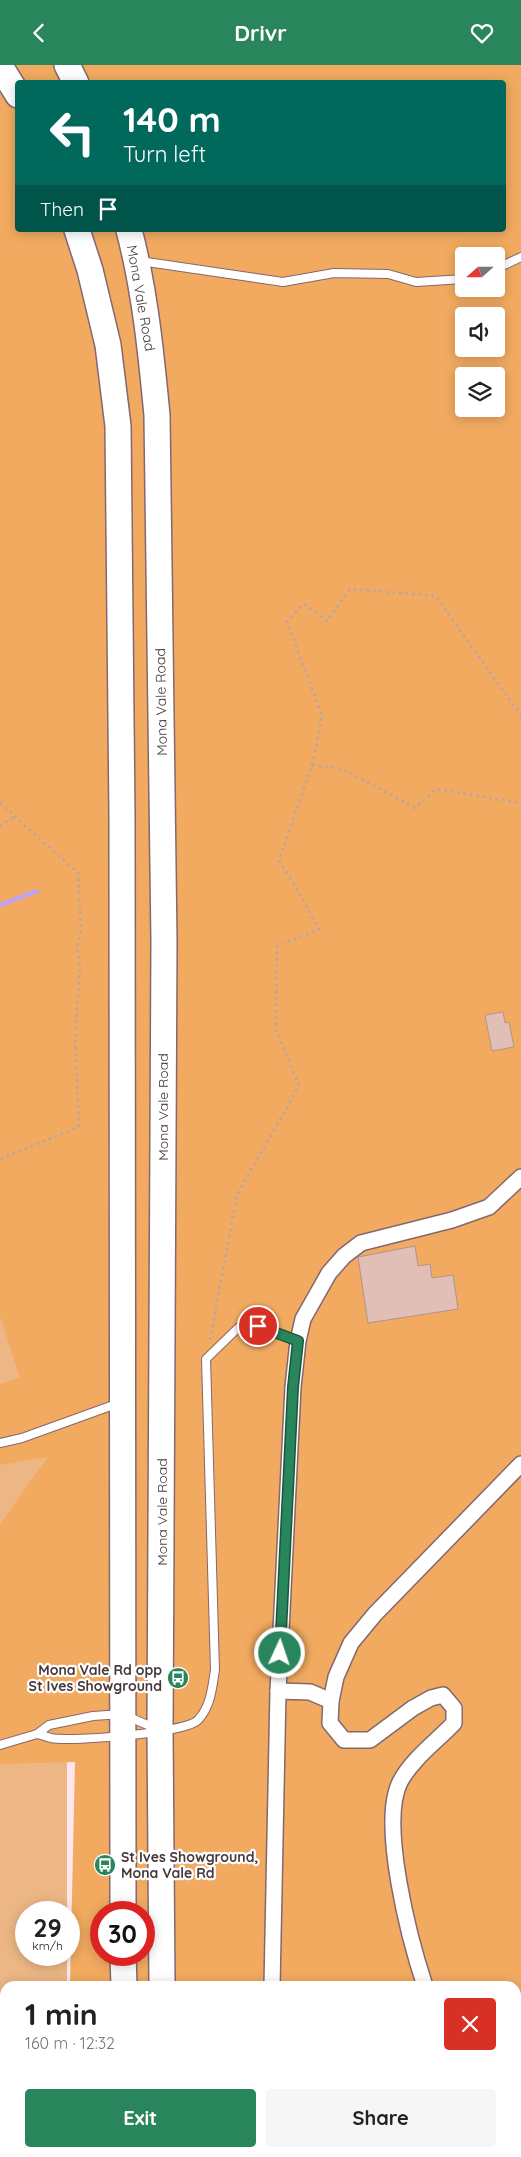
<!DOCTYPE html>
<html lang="en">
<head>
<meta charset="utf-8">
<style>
  :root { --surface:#fff; --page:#f6f6f6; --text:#222; --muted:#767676; --accent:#28855c }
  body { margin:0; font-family:Quicksand,sans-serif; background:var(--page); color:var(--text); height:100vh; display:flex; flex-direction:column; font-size:19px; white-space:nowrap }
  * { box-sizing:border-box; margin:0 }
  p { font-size:16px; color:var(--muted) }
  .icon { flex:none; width:28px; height:28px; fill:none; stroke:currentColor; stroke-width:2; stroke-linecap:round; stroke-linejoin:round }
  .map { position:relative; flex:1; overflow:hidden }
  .sheet { position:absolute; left:0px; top:1916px; width:521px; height:176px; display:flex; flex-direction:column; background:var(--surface); border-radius:15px 15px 0 0; box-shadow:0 2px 12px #0003 }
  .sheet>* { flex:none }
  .top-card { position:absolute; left:15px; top:15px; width:491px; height:152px; border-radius:5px; box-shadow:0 2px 12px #0003; background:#00695c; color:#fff; overflow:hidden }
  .needle { width:32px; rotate:249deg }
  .tools { position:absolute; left:455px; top:182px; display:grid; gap:10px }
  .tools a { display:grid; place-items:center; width:50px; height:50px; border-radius:5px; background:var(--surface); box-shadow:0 2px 12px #0003; font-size:25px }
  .speed { position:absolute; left:15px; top:1836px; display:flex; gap:10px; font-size:25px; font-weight:700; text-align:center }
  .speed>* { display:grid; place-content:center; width:65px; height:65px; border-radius:50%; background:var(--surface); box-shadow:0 2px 12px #0003; line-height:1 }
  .speed small { font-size:12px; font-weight:400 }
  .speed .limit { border:8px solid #d22; background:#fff; color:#111 }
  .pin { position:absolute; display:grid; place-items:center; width:42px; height:42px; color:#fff; margin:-21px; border:2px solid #fff; border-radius:50%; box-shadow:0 1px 5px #0007 }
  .me { position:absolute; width:55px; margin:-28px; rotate:3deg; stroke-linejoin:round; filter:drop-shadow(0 0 4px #0008) }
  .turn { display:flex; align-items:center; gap:18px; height:105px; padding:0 25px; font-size:22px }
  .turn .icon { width:65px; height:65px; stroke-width:2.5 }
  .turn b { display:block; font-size:35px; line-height:42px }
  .then { display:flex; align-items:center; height:48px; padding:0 25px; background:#0003; gap:10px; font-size:19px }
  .round { display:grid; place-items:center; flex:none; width:52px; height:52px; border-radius:5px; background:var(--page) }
  .headline { display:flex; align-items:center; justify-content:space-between; height:85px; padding:0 25px }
  h1 { font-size:30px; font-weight:800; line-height:38px }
  .action { display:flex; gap:10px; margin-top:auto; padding:10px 25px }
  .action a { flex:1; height:58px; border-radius:5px; background:var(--accent); color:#fff; font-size:20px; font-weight:800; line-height:58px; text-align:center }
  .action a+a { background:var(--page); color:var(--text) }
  header { display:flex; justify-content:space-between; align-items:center; height:65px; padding:0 25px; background:var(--accent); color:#fff; font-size:22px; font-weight:800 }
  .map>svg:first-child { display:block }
</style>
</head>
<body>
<header><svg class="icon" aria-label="back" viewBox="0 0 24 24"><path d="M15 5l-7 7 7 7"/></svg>Drivr<svg class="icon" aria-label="heart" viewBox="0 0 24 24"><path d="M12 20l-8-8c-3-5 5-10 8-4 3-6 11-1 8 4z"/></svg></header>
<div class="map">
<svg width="521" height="2092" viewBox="0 0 521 2092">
  <rect width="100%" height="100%" fill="#fde7ec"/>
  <path fill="#ecb784" d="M 0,1097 L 67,1212 L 67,1847 L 26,1848 L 26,1890 L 67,1890 L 67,1921 L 5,1921 L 5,2088 L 0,2092 Z"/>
  <path fill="#f1aa60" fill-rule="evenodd" d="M 0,0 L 521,0 L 521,2092 L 0,2092 L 0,1937 L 5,1937 L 5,2088 L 516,2088 L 516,1921 L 70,1921 L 75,1697 L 0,1699 L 0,1459 L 48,1392 L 0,1400 L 0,1319 L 20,1313 L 0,1251 ZM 18,18 L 504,18 L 504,165 L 18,165 ZM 464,191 L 496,191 L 496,224 L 464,224 ZM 464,251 L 496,251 L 496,284 L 464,284 ZM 464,311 L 496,311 L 496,344 L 464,344 ZM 101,1848 L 144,1848 L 144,1890 L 101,1890 Z"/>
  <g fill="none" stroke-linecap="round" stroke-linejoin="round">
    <path stroke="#bfa1f6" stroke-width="4.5" d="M 0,840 L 37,826"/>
  </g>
  <g fill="#e1bfb7" stroke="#b3938b">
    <path d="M 503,947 L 505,958 L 509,957 L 514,982 L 492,986 L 485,950 Z"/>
    <path d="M 415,1181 L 418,1201 L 430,1199 L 432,1213 L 453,1210 L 458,1244 L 368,1258 L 358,1192 Z"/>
  </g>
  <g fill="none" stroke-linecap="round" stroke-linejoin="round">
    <g stroke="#85676e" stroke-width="10">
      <g id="service">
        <path d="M 140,196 L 283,217 L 334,208 L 388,209 L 416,217 L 464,214"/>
        <path d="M 496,204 L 521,192"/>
        <path d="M 0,1378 L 22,1373 L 119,1338"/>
        <path d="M 37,1669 C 42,1670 47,1672 51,1673 C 72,1677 186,1668 198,1655 C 211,1641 212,1623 215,1605 L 206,1294 L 239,1262 L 258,1261 L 298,1276"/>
        <path d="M 0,1680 L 37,1669 L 49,1660 L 93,1651 L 122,1649 L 157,1664"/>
      </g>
    </g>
    <g stroke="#85676e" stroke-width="18">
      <g id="minor">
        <path d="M 278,1626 L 310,1627 L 331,1636"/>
        <path d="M 272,1921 L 278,1626 L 293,1322 L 298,1276 L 303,1254 L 329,1208 L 344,1191 L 361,1178 L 452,1155 L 489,1142 L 521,1112"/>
        <path d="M 425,1921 C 410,1876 379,1759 400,1717 C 412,1694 437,1676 454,1658 L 454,1643 L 443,1630 L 431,1633 L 413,1643 L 370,1675 L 344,1675 L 330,1658 L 331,1636 L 336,1612 L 351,1578 L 375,1549 L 521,1399"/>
        <path d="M 285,2088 L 287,2092"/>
        <path d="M 494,2088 L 495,2092"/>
      </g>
    </g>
    <g stroke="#85676e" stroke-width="28">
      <g id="trunk">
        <path d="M 67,0 L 76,18"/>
        <path d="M 0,1 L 18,30"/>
        <path d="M 77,165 L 90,205 L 108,280 L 118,361 L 122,751 L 123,1848"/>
        <path d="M 129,165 C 145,226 151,288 157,350 L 164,877 L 160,1665 L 162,1921"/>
        <path d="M 123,1890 L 124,1921"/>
        <path d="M 129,2088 L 130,2092"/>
        <path d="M 176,2088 L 177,2092"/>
      </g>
    </g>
    <g stroke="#b8a5a9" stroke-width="2.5" stroke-dasharray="2.5 4" stroke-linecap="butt">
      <path d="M 312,700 L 322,651 L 287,556 L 304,539 L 327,556 L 350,524 L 436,531 L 521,651"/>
      <path d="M 0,738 L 78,808 L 81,865 L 77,883 L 80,901 L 75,973 L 79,1062 L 0,1094"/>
      <path d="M 0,761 L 15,751"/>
      <path d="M 210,1275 L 237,1130 L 299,1021 L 276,965 L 277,881 L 319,864 L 291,814 L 279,796 L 312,700 L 343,704 L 415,743 L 436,724 L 521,738"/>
    </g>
    <use href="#service" stroke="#fff" stroke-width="8"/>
    <use href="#minor" stroke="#fff" stroke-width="15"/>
    <use href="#trunk" stroke="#fff" stroke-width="25"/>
  </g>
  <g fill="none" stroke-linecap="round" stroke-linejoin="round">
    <g stroke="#1a563c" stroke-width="12">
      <path id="route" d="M 258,1261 L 298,1276 L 293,1322 L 280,1588"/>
    </g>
    <use href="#route" stroke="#28855c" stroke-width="9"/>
  </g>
  <defs>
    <g id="bus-disc" transform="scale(1.125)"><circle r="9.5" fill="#28855c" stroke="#fff"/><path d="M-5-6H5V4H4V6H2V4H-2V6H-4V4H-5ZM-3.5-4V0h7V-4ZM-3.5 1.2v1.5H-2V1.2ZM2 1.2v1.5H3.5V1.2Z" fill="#fff"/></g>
  </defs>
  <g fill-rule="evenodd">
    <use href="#bus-disc" x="178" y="1613"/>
    <use href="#bus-disc" x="105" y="1800"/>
  </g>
  <g text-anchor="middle" stroke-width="4.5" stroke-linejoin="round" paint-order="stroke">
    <g font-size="14" fill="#46383b" stroke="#fff">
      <text transform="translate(141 233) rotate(80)" y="5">Mona Vale Road</text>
      <text transform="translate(161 637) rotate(-91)" y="5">Mona Vale Road</text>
      <text transform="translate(163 1042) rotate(-90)" y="5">Mona Vale Road</text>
      <text transform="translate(162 1447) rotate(-90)" y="5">Mona Vale Road</text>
    </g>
    <g font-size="14" font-weight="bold" fill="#46383b" stroke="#fff" text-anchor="end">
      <text x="162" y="1610">Mona Vale Rd opp<tspan x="162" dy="16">St Ives Showground</tspan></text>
      <text x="121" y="1797" text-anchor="start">St Ives Showground,<tspan x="121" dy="16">Mona Vale Rd</tspan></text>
    </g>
  </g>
</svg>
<div class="tools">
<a><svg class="needle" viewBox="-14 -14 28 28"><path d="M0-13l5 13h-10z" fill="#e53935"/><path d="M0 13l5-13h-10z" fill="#767676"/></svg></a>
<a><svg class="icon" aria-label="sound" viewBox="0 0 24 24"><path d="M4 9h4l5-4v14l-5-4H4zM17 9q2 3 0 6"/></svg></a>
<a><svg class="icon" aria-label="layers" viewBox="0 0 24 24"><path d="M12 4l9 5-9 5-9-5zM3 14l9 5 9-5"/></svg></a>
</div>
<div class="speed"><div>29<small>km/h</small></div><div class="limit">30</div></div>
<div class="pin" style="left:258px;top:1261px;background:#d93025"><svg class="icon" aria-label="arrive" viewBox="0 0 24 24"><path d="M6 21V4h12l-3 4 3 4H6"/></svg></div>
<svg class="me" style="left:280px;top:1588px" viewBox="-20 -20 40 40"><circle r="17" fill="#28855c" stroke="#fff" stroke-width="3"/><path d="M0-11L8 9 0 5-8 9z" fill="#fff"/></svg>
<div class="top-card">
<div class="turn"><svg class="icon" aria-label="left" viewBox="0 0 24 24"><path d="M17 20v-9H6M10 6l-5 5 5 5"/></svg><div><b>140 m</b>Turn left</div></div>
<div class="then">Then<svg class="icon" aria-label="arrive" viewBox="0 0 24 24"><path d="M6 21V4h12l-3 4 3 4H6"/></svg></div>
</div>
<section class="sheet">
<div class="headline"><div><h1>1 min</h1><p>160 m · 12:32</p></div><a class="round" style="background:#d93025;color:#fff"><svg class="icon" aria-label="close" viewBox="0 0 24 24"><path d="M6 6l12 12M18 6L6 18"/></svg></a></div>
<div class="action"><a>Exit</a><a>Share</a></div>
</section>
</div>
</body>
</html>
